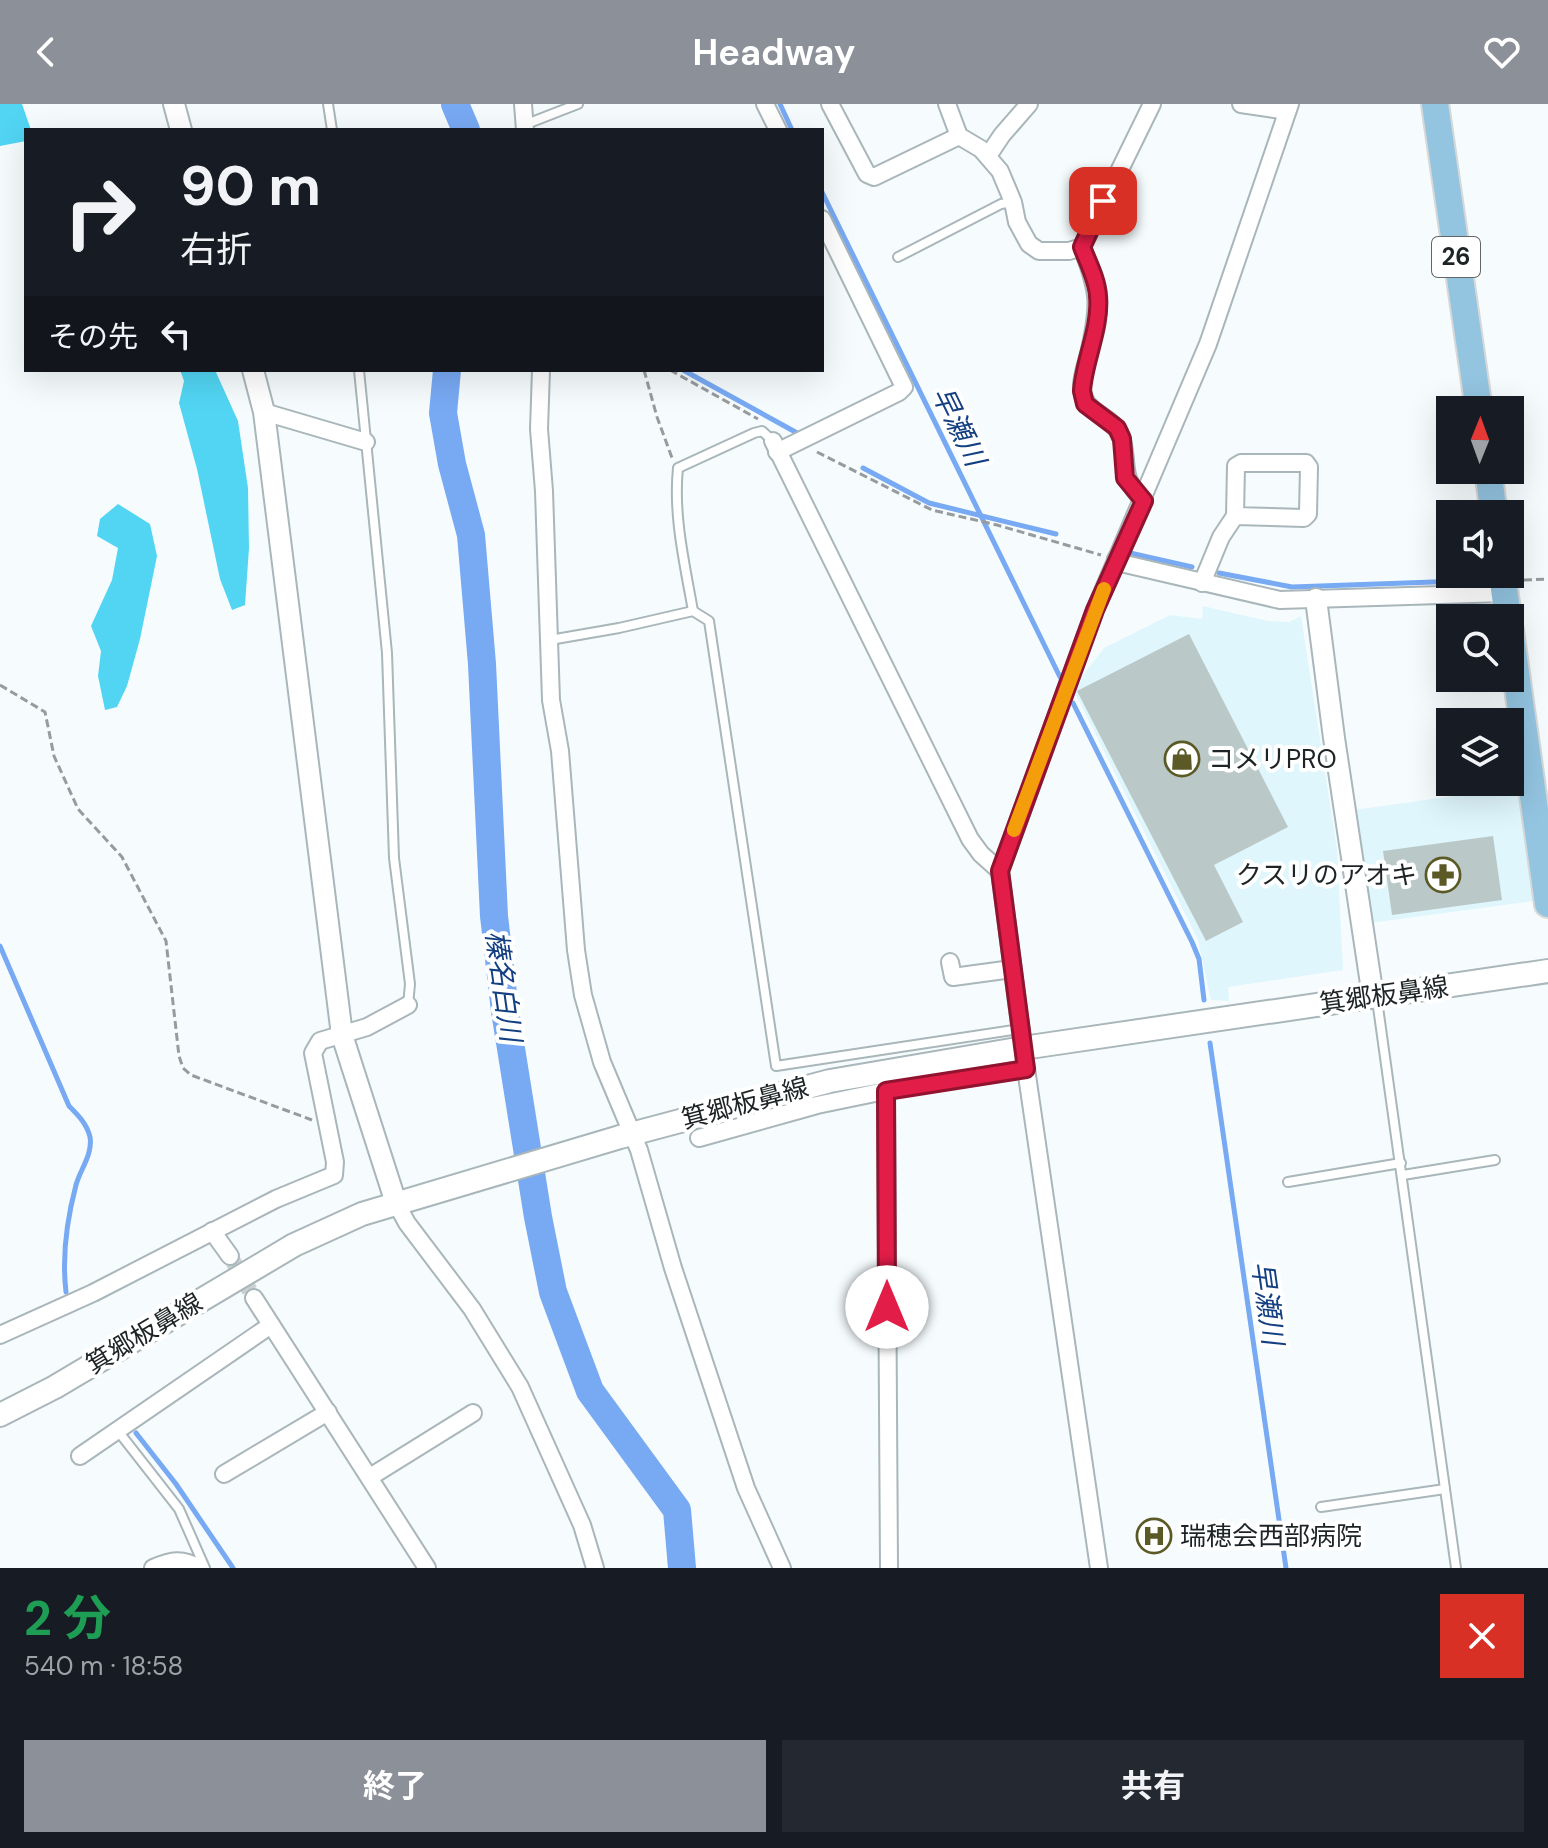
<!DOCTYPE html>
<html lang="ja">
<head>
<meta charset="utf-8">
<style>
  :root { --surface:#171b24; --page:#242831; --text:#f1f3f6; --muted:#9ea1a6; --accent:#8c9099 }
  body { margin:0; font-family:"DM Sans","Noto Sans JP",sans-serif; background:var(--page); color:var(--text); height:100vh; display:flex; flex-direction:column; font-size:30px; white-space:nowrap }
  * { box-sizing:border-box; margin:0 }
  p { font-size:26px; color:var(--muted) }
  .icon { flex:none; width:44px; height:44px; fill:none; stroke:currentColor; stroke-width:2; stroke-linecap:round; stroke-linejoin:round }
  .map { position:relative; height:1464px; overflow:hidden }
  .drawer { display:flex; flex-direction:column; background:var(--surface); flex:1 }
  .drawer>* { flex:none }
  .guide { position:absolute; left:24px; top:24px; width:800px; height:244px; border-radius:0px; box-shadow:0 8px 32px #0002; background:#171b24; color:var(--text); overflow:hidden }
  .needle { width:52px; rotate:1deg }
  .fabs { position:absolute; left:1436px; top:292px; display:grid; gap:16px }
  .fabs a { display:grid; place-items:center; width:88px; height:88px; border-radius:0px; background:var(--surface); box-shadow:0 8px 32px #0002; font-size:40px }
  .pin { position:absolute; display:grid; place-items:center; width:68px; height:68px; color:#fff; margin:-34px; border-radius:16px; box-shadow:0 4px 12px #0006 }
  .me { position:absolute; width:88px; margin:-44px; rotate:0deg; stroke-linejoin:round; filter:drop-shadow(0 0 6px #0008) }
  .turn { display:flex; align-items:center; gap:28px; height:168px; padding:0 24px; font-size:36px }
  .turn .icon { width:104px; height:104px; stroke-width:2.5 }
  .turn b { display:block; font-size:56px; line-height:68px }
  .then { display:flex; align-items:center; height:76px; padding:0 24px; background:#0003; gap:16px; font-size:30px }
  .round { display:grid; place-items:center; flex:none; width:84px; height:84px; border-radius:0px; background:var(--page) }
  .head { display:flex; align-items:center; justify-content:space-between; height:136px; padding:0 24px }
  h1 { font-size:48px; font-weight:700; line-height:60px; color:#1e9e55 }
  .cta { display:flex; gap:16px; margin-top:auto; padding:16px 24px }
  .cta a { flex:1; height:92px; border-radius:0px; background:var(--accent); color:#fff; font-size:32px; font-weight:700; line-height:92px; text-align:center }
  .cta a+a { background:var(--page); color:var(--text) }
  header { display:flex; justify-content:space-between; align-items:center; height:104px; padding:0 24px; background:var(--accent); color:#fff; font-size:36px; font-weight:700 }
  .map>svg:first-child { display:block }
</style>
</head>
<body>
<header><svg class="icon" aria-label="back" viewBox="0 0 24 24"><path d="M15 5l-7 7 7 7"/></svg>Headway<svg class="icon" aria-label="heart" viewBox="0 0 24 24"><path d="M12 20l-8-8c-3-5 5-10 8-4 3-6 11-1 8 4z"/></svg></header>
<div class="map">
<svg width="1548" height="1464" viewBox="0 0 1548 1464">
  <rect width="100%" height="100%" fill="#f6fcfe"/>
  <g fill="#def6fc">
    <path d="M 1203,502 L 1268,517 L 1289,518 L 1301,512 L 1337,746 L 1343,866 L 1228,883 L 1229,897 L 1211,896 L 1198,836 L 1075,589 L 1084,570 L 1104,544 L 1170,511 L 1202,515 Z"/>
    <path d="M 1517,683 L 1533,797 L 1370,819 L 1354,706 Z"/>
  </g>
  <g fill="#51d5f3">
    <path d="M 0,0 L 22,0 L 31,26 L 26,26 L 26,37 L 0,42 Z"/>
    <path d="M 180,266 L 215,266 L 238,317 L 248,384 L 249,444 L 245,501 L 232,506 L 220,475 L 197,365 L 179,299 L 184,277 Z"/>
    <path d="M 118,400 L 150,420 L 157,452 L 140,535 L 127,582 L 117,603 L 105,606 L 98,572 L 101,547 L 91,522 L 112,476 L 118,444 L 97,432 L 100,415 Z"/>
  </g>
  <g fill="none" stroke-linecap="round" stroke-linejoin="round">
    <g stroke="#78a9f3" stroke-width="5">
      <path d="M 780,0 L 792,26"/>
      <path d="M 822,88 L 1060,573"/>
      <path d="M 683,266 L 799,330"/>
      <path d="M 863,364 L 929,399 L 1056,430"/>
      <path d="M 1130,449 L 1192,463"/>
      <path d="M 1219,469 L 1292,483 L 1490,476"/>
      <path d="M 1073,599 L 1192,838 L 1199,855 L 1204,896"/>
      <path d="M 0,842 L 69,1002 C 78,1011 87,1020 90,1033 C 93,1050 80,1066 76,1081 C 67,1115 62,1154 66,1188"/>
      <path d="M 1210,939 L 1286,1464"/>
      <path d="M 136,1329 L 176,1380 L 233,1464"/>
    </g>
    <g stroke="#78a9f3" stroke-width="28">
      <path d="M 455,0 L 466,26"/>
      <path d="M 447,266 L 443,309 L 452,360 L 471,431 L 482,560 L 494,812 L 505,907 L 538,1113 L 553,1188 L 590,1287 L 677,1406 L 682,1464"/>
    </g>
  </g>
  <g fill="#bac9c8">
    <path d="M 1189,530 L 1288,723 L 1214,761 L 1243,818 L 1206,837 L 1077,587 Z"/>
    <path d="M 1493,732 L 1502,796 L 1392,811 L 1383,747 Z"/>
  </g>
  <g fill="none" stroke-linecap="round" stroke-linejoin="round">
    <path stroke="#cbd1d3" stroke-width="16" stroke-dasharray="16 8" stroke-linecap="butt" d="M 230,1152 L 254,1194"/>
    <g stroke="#a9b6ba" stroke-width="12">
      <g id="service">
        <path d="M 328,0 L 332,26"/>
        <path d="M 524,21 L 578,0"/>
        <path d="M 898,153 L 1001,100 L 1013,98"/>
        <path d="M 359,266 L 387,549 L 394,754 L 410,880 L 408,901"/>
        <path d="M 693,507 C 685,461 673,412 678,364 L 754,329 L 762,327 L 773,337"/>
        <path d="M 550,536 L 619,524 L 693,507 L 709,517 L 776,962 L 1020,925"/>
        <path d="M 1374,895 L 1378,903 L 1456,1464"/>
        <path d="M 1403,1071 L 1495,1056"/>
        <path d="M 1288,1078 L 1401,1059"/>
        <path d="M 118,1327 L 179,1405 L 205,1464"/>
        <path d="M 1321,1403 L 1445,1385"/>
      </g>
    </g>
    <g stroke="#a9b6ba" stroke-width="20">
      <g id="minor">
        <path d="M 523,0 L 525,26"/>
        <path d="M 765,0 L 778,26"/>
        <path d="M 830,0 L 867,70 L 874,73 L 959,32"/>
        <path d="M 947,0 L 959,32 L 981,45 L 1000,67 L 1013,98 L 1017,118 L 1029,140 L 1039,147 L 1069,147 L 1082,143"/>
        <path d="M 1241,0 L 1287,7"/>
        <path d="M 988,52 L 1002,31 L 1029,0"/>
        <path d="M 541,266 L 539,325 L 544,387 L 551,596 L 560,647 L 576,846 L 583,891 L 602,958 L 639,1046 L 673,1164 L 746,1384 L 782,1464"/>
        <path d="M 264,308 L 366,338"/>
        <path d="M 773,337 L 970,735 L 981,750 L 1000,767"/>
        <path d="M 777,348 L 899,288 L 904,283 L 822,115"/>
        <path d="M 1144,397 C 1119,371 1129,366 1122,336 C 1117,312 1084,311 1082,286 C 1081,274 1086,261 1089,250 C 1100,201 1100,190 1082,143 L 1152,0"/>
        <path d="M 1116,455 L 1125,460 L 1280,496 L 1505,489"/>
        <path d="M 1202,479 L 1221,433 L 1235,412 L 1236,362 L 1241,359 L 1306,359 L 1309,363 L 1308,410 L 1304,414 L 1235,412"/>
        <path d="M 950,858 L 953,873 L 1012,865"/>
        <path d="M 886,987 L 889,1464"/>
        <path d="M 699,1034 L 817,1001 L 904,983 L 1026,965"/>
        <path d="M 396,1099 L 407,1119 L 472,1205 L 520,1283 L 582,1421 L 595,1464"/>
        <path d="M 212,1127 L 230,1152"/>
        <path d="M 254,1194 L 427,1464"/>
        <path d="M 0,1231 L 93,1189 L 276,1095 L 334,1071 L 335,1058 L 313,949 L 320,937 L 367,923 L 408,901"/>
        <path d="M 80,1352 L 271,1221"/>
        <path d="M 224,1370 L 328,1308"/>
        <path d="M 370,1373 L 473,1309"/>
        <path d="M 153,1464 C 172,1456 182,1454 199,1464"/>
        <path d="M 1099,1464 L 1023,944 L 1000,767 L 1095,506 L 1208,240 L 1290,0"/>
      </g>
    </g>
    <g stroke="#a9b6ba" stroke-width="24">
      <g id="tertiary">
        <path d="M 174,0 L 181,26"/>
        <path d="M 253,266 L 264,308 L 342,931 L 396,1099"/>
        <path d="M 1316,495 L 1334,634 L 1373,893"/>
      </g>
    </g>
    <g stroke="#a9b6ba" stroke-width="26">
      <path id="secondary" d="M 0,1311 L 55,1283 L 294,1141 L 362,1110 L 620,1033 L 830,977 L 1023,944 L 1548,867"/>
    </g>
    <g stroke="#d6d8d8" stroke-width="30">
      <g id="primary">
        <path d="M 1435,0 L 1479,306"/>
        <path d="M 1488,366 L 1494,410"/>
        <path d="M 1502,470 L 1508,514"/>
        <path d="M 1510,526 L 1548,800"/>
      </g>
    </g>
    <g stroke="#969c9d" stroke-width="3" stroke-dasharray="8 4" stroke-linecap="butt">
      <path d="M 644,266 L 657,313 L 672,354"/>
      <path d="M 670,266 L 758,315"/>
      <path d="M 817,348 L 932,406 L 997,421 L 1101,451"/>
      <path d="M 1524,476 L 1548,475"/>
      <path d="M 0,581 L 45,608 L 54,652 L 78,705 L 122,753 L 166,837 L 179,952 L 183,964 L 191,971 L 312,1016"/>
    </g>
    <use href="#service" stroke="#fff" stroke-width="8"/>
    <use href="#minor" stroke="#fff" stroke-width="16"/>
    <use href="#tertiary" stroke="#fff" stroke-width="20"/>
    <use href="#secondary" stroke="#fff" stroke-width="22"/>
    <use href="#primary" stroke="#93c4e0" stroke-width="26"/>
  </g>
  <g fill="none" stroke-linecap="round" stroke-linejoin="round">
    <g stroke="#92132f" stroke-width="20">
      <path id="route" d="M 887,1203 L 886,987 L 1026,965 L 1000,767 L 1095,506 L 1144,397 L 1125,374 L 1122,335 L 1117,324 L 1085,300 L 1082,287 C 1084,256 1101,224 1098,192 C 1097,175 1088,159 1082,143 L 1103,97"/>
    </g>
    <use href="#route" stroke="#e11d48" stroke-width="14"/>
    <path stroke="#f59e0b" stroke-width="14" d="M 1014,726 L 1104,485"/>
  </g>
  <defs>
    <g id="shop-ring" transform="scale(1.8)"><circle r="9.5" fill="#fff" stroke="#5b5a27" stroke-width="1.5"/><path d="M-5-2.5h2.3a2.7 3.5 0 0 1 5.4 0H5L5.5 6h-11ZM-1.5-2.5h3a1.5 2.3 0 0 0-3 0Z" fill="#5b5a27"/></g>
    <g id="pharmacy-ring" transform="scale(1.8)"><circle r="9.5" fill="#fff" stroke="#5b5a27" stroke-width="1.5"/><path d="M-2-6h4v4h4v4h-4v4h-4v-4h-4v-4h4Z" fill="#5b5a27"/></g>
    <g id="hospital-ring" transform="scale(1.8)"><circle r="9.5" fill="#fff" stroke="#5b5a27" stroke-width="1.5"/><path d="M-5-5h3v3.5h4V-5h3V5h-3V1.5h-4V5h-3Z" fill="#5b5a27"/></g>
  </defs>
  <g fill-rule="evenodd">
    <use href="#shop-ring" x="1182" y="655"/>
    <use href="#pharmacy-ring" x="1443" y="771"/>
    <use href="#hospital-ring" x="1154" y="1432"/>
  </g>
  <g text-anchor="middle" stroke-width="8" stroke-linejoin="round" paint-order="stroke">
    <rect fill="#fff" stroke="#626666" stroke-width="2" x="1432" y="133" width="48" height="40" rx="6"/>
    <g font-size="24" font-weight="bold" fill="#1e2425">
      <text x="1456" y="161">26</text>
    </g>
    <g font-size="26" fill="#1e2425" stroke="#fff" text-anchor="start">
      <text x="1208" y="664">コメリPRO</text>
      <text x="1417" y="780" text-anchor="end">クスリのアオキ</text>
      <text x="1180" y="1441">瑞穂会西部病院</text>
    </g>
    <g font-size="26" fill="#1e2425" stroke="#fff">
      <text transform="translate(1384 891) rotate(-8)" y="9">箕郷板鼻線</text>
      <text transform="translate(745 999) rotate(-15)" y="9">箕郷板鼻線</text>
      <text transform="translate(144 1229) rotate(-31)" y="9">箕郷板鼻線</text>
    </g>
    <g font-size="28" font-style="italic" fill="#144082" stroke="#fff">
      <text transform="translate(959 322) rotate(64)" y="10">早瀬川</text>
      <text transform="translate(504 882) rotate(82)" y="10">榛名白川</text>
      <text transform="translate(1268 1199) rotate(82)" y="10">早瀬川</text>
    </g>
  </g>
</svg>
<div class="fabs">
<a><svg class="needle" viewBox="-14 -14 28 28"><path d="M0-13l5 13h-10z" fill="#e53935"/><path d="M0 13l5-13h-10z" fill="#9ea1a6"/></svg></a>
<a><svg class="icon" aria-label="sound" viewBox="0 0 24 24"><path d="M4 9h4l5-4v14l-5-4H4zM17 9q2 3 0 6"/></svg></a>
<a><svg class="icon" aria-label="search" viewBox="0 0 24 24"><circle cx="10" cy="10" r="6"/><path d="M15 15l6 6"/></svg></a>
<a><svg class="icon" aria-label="layers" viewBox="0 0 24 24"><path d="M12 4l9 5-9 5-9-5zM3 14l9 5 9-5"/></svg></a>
</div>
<div class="pin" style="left:1103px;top:97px;background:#d93025"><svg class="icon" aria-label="arrive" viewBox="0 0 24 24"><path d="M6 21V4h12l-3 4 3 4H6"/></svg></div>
<svg class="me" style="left:887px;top:1203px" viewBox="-20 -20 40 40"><circle r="19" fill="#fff"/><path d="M0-13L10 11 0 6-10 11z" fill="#e11d48"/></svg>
<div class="guide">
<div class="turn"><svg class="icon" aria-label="right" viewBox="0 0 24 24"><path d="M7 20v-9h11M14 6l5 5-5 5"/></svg><div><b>90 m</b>右折</div></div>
<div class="then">その先<svg class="icon" aria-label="left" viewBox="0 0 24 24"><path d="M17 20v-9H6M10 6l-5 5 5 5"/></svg></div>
</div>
</div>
<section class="drawer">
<div class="head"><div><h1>2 分</h1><p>540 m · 18:58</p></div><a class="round" style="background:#d93025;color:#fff"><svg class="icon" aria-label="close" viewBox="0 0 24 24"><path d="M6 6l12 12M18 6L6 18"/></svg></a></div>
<div class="cta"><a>終了</a><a>共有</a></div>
</section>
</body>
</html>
